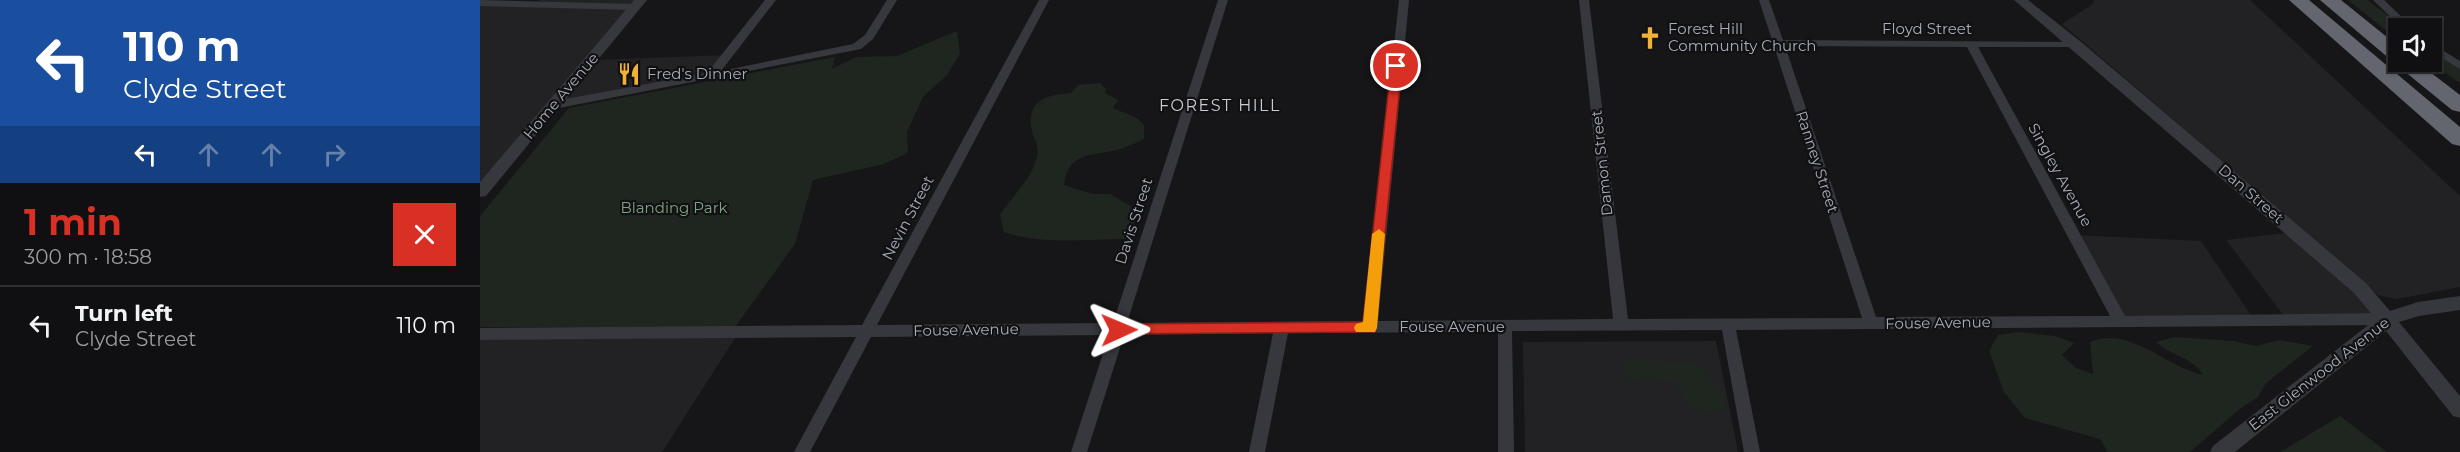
<!DOCTYPE html>
<html lang="en">
<head>
<meta charset="utf-8">
<style>
  :root { --surface:#101012; --page:#1e1e20; --text:#f1f3f6; --muted:#9c9d9f; --line:#303032; --accent:#d93025 }
  body { margin:0; font-family:Montserrat,sans-serif; background:var(--page); color:var(--text); height:100vh; display:flex; flex-direction:column; font-size:22px; white-space:nowrap }
  * { box-sizing:border-box; margin:0 }
  p { font-size:20px; color:var(--muted) }
  .icon { flex:none; width:33px; height:33px; fill:none; stroke:currentColor; stroke-width:2; stroke-linecap:round; stroke-linejoin:round }
  .map { position:relative; flex:1; overflow:hidden }
  .sheet { display:flex; flex-direction:column; background:var(--surface); width:480px }
  .sheet>* { flex:none }
  .banner { background:#1a4fa0; color:#fff; overflow:hidden }
  .buttons { position:absolute; left:1908px; top:18px; display:grid; gap:12px }
  .buttons a { display:grid; place-items:center; width:54px; height:54px; border-radius:0px; background:var(--surface); box-shadow:0 2px 4px #0004,0 0 0 2px var(--line); font-size:30px }
  .pin { position:absolute; display:grid; place-items:center; width:51px; height:51px; color:#fff; margin:-26px; border:3px solid #fff; border-radius:50%; box-shadow:0 2px 6px #0007 }
  .me { position:absolute; width:66px; margin:-33px; rotate:89deg; stroke-linejoin:round; filter:drop-shadow(0 0 4px #0008) }
  .turn { display:flex; align-items:center; gap:21px; height:126px; padding:0 24px; font-size:27px }
  .turn .icon { width:78px; height:78px; stroke-width:2.5 }
  .turn b { display:block; font-size:42px; line-height:51px }
  .lanes { display:flex; align-items:center; height:57px; padding:0 24px; background:#0003; justify-content:center; gap:30px; direction:ltr }
  .lanes .off { opacity:.35 }
  .round { display:grid; place-items:center; flex:none; width:63px; height:63px; border-radius:0px; background:var(--page) }
  .headline { display:flex; align-items:center; justify-content:space-between; height:102px; padding:0 24px }
  h1 { font-size:36px; font-weight:700; line-height:45px; color:var(--accent) }
  ul { padding:0; list-style:none }
  li { display:flex; align-items:center; gap:18px; height:78px; padding:0 24px; border-top:2px solid var(--line) }
  li div { flex:1 }
  li b { display:block; font-size:22px }
  li em { font-style:normal }
  main { display:flex; flex:1; min-height:0 }
  .map>svg:first-child { display:block }
</style>
</head>
<body>
<main>
<section class="sheet">
<div class="banner">
<div class="turn"><svg class="icon" aria-label="left" viewBox="0 0 24 24"><path d="M17 20v-9H6M10 6l-5 5 5 5"/></svg><div><b>110 m</b>Clyde Street</div></div>
<div class="lanes"><svg class="icon" aria-label="left" viewBox="0 0 24 24"><path d="M17 20v-9H6M10 6l-5 5 5 5"/></svg><svg class="icon off" aria-label="ahead" viewBox="0 0 24 24"><path d="M12 20V5M6 11l6-6 6 6"/></svg><svg class="icon off" aria-label="ahead" viewBox="0 0 24 24"><path d="M12 20V5M6 11l6-6 6 6"/></svg><svg class="icon off" aria-label="right" viewBox="0 0 24 24"><path d="M7 20v-9h11M14 6l5 5-5 5"/></svg></div>
</div>
<div class="headline"><div><h1>1 min</h1><p>300 m · 18:58</p></div><a class="round" style="background:#d93025;color:#fff"><svg class="icon" aria-label="close" viewBox="0 0 24 24"><path d="M6 6l12 12M18 6L6 18"/></svg></a></div>
<ul>
<li><svg class="icon" aria-label="left" viewBox="0 0 24 24"><path d="M17 20v-9H6M10 6l-5 5 5 5"/></svg><div><b>Turn left</b><p>Clyde Street</p></div><em>110 m</em></li>
</ul>
</section>
<div class="map">
<svg width="1980" height="452" viewBox="0 0 1980 452">
  <rect width="100%" height="100%" fill="#161618"/>
  <g fill="#222225">
    <path d="M 60,0 L 161,0 L 112,60 L 247,55 L 231,76 L 74,105 L 31,156 L 0,198 L 0,3 L 55,4 Z"/>
    <path d="M 1614,0 L 1770,0 L 1980,196 L 1980,287 L 1917,299 L 1898,295 L 1582,24 L 1613,4 Z"/>
    <path d="M 1815,232 L 1908,319 L 1807,320 L 1746,240 Z"/>
    <path d="M 1594,235 L 1721,241 L 1774,320 L 1641,322 Z"/>
    <path d="M 259,332 L 182,452 L 0,452 L 0,334 Z"/>
    <path d="M 1236,341 L 1258,452 L 1045,452 L 1043,342 Z"/>
  </g>
  <g fill="#1e261f">
    <path d="M 1868,0 L 1887,0 L 1925,28 L 1918,28 L 1918,40 Z"/>
    <path d="M 477,31 L 480,54 L 467,75 L 443,97 L 427,132 L 428,153 L 404,164 L 333,180 L 315,244 L 255,327 L 0,327 L 0,216 L 89,108 L 355,57 L 352,69 L 376,57 L 417,56 Z"/>
    <path d="M 1952,47 L 1980,68 L 1980,83 L 1949,62 L 1952,62 Z"/>
    <path d="M 620,83 L 626,89 L 625,93 L 638,100 L 633,108 L 657,118 L 664,125 L 664,139 C 656,143 647,147 637,150 C 611,156 588,152 584,185 L 613,194 L 630,194 L 659,211 L 647,239 C 607,239 562,245 524,232 L 520,215 C 530,199 547,183 554,166 C 563,144 553,143 551,126 C 548,98 570,95 591,93 L 598,85 Z"/>
    <path d="M 1539,332 L 1575,336 L 1594,343 L 1582,355 L 1596,368 L 1613,374 L 1610,342 C 1651,326 1684,366 1723,375 C 1713,357 1690,356 1676,342 L 1694,337 L 1754,341 L 1776,346 L 1799,340 L 1833,346 L 1786,383 L 1778,397 L 1761,408 L 1710,452 L 1628,452 L 1620,439 L 1545,418 L 1524,392 L 1509,351 L 1518,335 Z"/>
    <path d="M 1148,360 L 1217,363 C 1221,367 1242,391 1244,395 C 1245,398 1244,402 1245,406 C 1235,416 1215,411 1206,401 C 1201,395 1199,386 1192,383 C 1179,376 1159,380 1145,379 L 1143,364 Z"/>
    <path d="M 1860,416 L 1907,452 L 1800,452 Z"/>
  </g>
  <g fill="none" stroke-linecap="round" stroke-linejoin="round">
    <g fill="#37383d" fill-rule="evenodd">
      <path d="M 0,0 L 155,4 L 160,7 L 155,10 L 0,6 Z"/>
      <path d="M 285,0 L 296,0 L 241,71 L 373,44 L 385,35 L 407,0 L 417,0 L 393,39 L 381,49 L 74,109 L 68,105 L 74,101 L 227,73 Z"/>
      <path d="M 559,0 L 569,0 L 397,325 L 633,323 L 738,0 L 748,0 L 647,323 L 883,321 L 919,0 L 929,0 L 898,321 L 1133,319 L 1099,0 L 1109,0 L 1148,319 L 1382,318 L 1279,0 L 1289,0 L 1303,40 L 1599,42 L 1601,44 L 1595,47 L 1498,47 L 1645,316 L 1908,313 L 1913,315 L 1915,319 L 1913,323 L 1908,325 L 1256,330 L 1280,452 L 1264,452 L 1242,330 L 1032,331 L 1034,452 L 1018,452 L 1018,332 L 808,333 L 785,452 L 769,452 L 793,333 L 644,335 L 607,452 L 591,452 L 629,335 L 391,337 L 330,452 L 314,452 L 376,337 L 0,340 L 0,328 L 382,325 ZM 1305,46 L 1487,47 L 1630,316 L 1396,317 Z"/>
      <path d="M 1893,0 L 1904,0 L 1933,28 L 1922,28 Z"/>
      <path d="M 1952,44 L 1980,61 L 1980,69 L 1952,52 Z"/>
    </g>
    <g fill="#37383d" fill-rule="evenodd">
      <path d="M 154,0 L 167,0 L 6,196 L 0,197 L 0,182 Z"/>
      <path d="M 1534,0 L 1548,0 L 1600,41 L 1886,283 L 1910,311 L 1938,302 L 1980,296 L 1980,310 L 1939,316 L 1919,322 L 1980,396 L 1980,418 L 1973,416 L 1906,331 L 1755,452 L 1730,452 L 1733,446 L 1896,319 L 1874,293 Z"/>
    </g>
    <g fill="#63666e" fill-rule="evenodd">
      <path d="M 1809,0 L 1829,0 L 1980,127 L 1980,146 L 1972,144 Z"/>
      <path d="M 1840,0 L 1861,0 L 1918,46 L 1918,62 L 1937,62 L 1980,95 L 1980,112 L 1972,110 L 1918,66 L 1915,61 L 1911,60 Z"/>
    </g>
  </g>
  <path fill="#d93025" stroke="#8d1f18" stroke-width="1.5" d="M 916,63 L 922,66 L 895,332 L 634,334 L 632,330 L 634,326 L 639,324 L 883,322 L 911,66 Z"/>
  <path fill="#f59e0b" d="M 899,229 L 905,234 L 897,328 L 895,332 L 876,332 L 874,328 L 876,324 L 883,322 L 892,234 Z"/>
  <defs>
    <g id="church-bare" transform="scale(1.8)"><path d="M-1.2-6h2.4v3.5h3.3v2.4h-3.3V6h-2.4V-.1h-3.3v-2.4h3.3Z" fill="#f2b134" stroke="#111113" stroke-width="2.5" paint-order="stroke"/></g>
    <g id="restaurant-bare" transform="scale(1.8)"><path d="M-5-6h1v4h1v-4h1v4h1v-4h1v5L-1.5 .5V6h-2V.5L-5-1ZM5-6V6H3V1.5H1.5Q1.5-4 5-6Z" fill="#f2b134" stroke="#111113" stroke-width="2.5" paint-order="stroke"/></g>
  </defs>
  <g fill-rule="evenodd">
    <use href="#church-bare" x="1170" y="38"/>
    <use href="#restaurant-bare" x="149" y="74"/>
  </g>
  <g text-anchor="middle" stroke-width="4.5" stroke-linejoin="round" paint-order="stroke">
    <g font-size="15" fill="#a8adb8" stroke="#111113" text-anchor="start">
      <text x="1188" y="34">Forest Hill<tspan x="1188" dy="17">Community Church</tspan></text>
      <text x="167" y="79">Fred's Dinner</text>
    </g>
    <g font-size="15" fill="#a8adb8" stroke="#111113">
      <text x="1447" y="34">Floyd Street</text>
      <text transform="translate(81 96) rotate(-50)" y="5">Home Avenue</text>
      <text transform="translate(1337 162) rotate(72)" y="5">Ranney Street</text>
      <text transform="translate(1122 163) rotate(-96)" y="5">Damon Street</text>
      <text transform="translate(1580 175) rotate(61)" y="5">Singley Avenue</text>
      <text transform="translate(1771 194) rotate(41)" y="5">Dan Street</text>
      <text transform="translate(428 218) rotate(-62)" y="5">Nevin Street</text>
      <text transform="translate(654 221) rotate(-72)" y="5">Davis Street</text>
      <text transform="translate(1458 323) rotate(-1)" y="5">Fouse Avenue</text>
      <text x="972" y="332">Fouse Avenue</text>
      <text transform="translate(486 330) rotate(-1)" y="5">Fouse Avenue</text>
      <text transform="translate(1839 374) rotate(-38)" y="5">East Glenwood Avenue</text>
    </g>
    <g font-size="15" fill="#7fa381" stroke="#111113">
      <text x="194" y="213">Blanding Park</text>
    </g>
    <g font-size="16" letter-spacing="1.5" fill="#c9ccd4" stroke="#111113">
      <text x="740" y="111">FOREST HILL</text>
    </g>
  </g>
</svg>
<div class="buttons">
<a><svg class="icon" aria-label="sound" viewBox="0 0 24 24"><path d="M4 9h4l5-4v14l-5-4H4zM17 9q2 3 0 6"/></svg></a>
</div>
<div class="pin" style="left:916px;top:66px;background:#d93025"><svg class="icon" aria-label="arrive" viewBox="0 0 24 24"><path d="M6 21V4h12l-3 4 3 4H6"/></svg></div>
<svg class="me" style="left:639px;top:330px" viewBox="-20 -20 40 40"><path d="M0-17L14 15 0 8-14 15z" fill="#d93025" stroke="#fff" stroke-width="4"/></svg>
</div>
</main>
</body>
</html>
